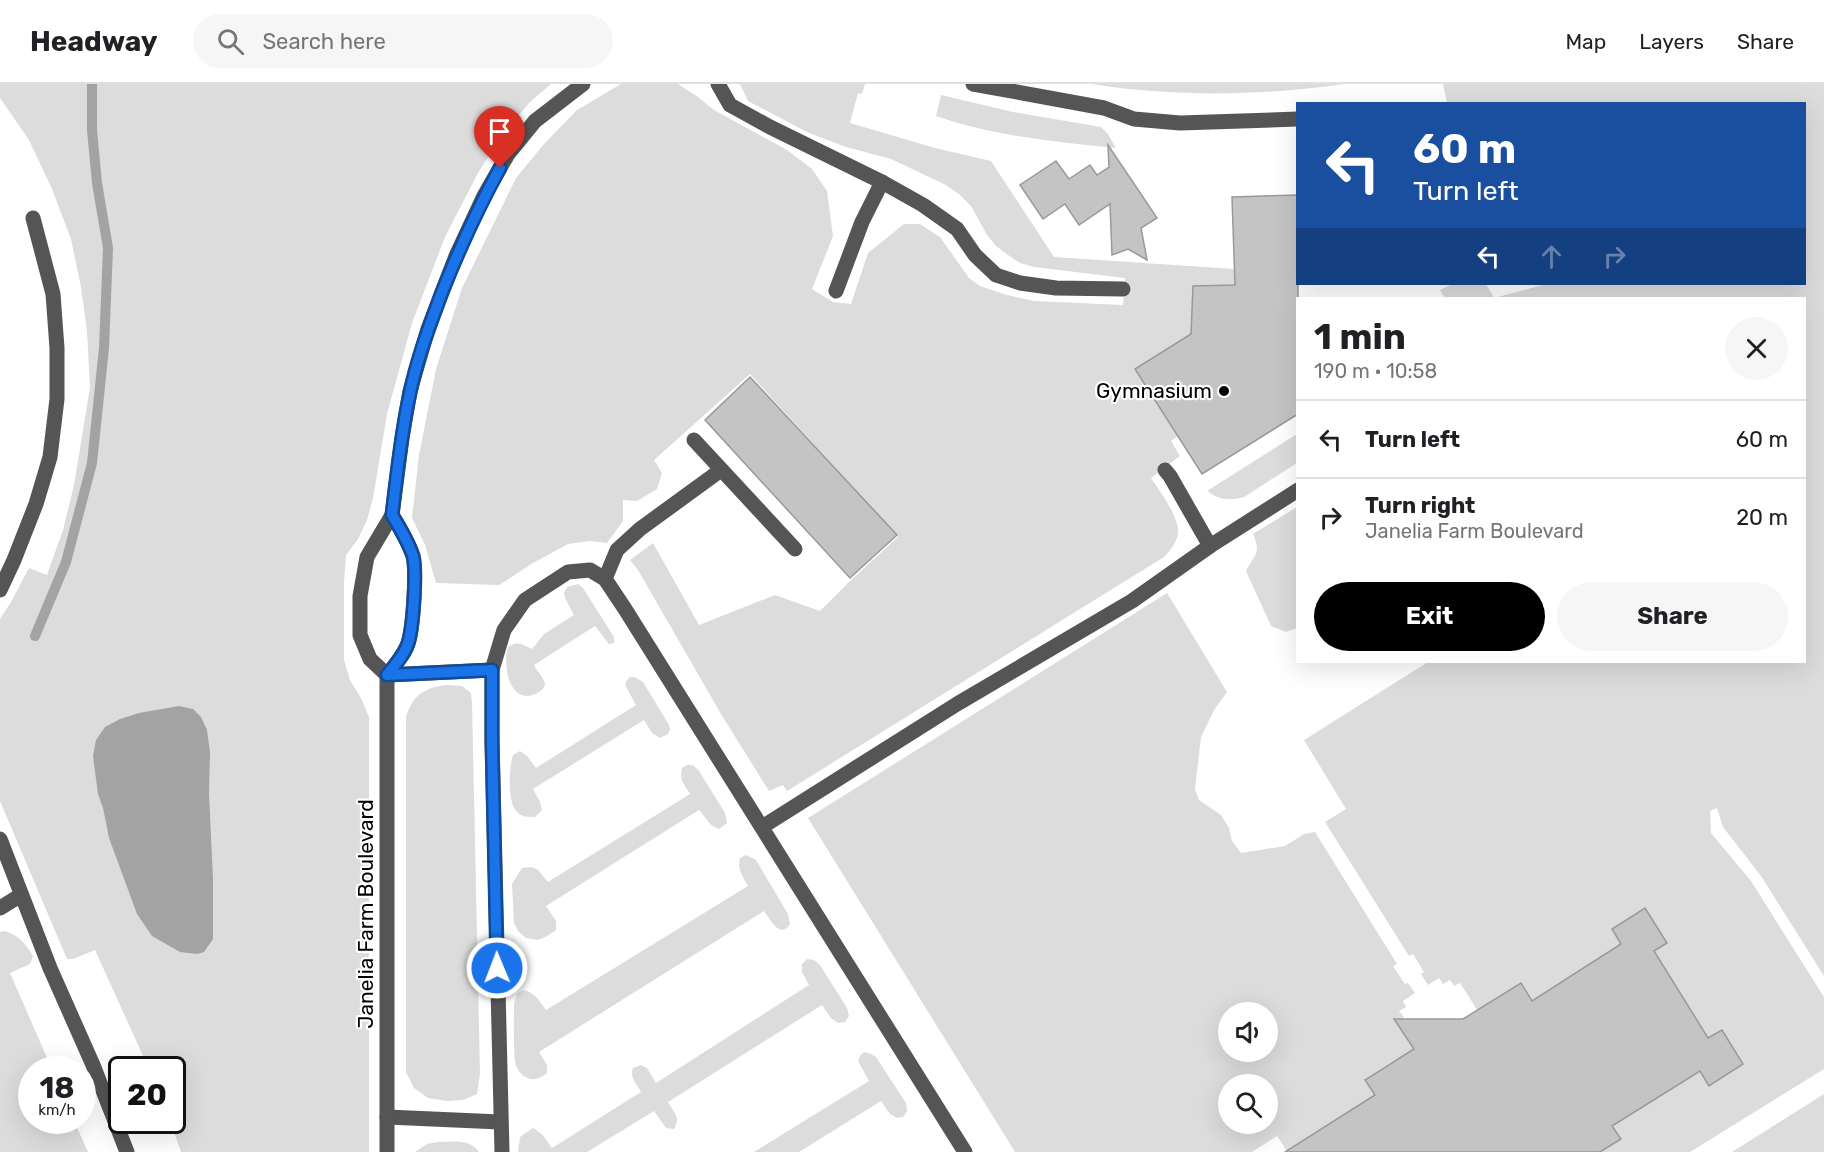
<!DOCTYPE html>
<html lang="en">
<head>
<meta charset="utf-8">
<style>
  :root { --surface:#fff; --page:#f6f6f6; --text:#202124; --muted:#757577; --line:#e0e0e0; --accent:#000 }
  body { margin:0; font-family:Rubik,sans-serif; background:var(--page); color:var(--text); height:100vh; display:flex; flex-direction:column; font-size:22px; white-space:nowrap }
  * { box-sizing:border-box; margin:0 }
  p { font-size:20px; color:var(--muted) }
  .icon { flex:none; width:33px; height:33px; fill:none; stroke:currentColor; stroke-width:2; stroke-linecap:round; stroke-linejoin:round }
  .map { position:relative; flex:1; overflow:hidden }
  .details { position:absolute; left:1296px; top:213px; width:510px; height:366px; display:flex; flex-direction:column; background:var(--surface); border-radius:0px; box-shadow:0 6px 24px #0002 }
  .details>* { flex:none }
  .banner { position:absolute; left:1296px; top:18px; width:510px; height:183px; border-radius:0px; box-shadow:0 6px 24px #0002; background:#1a4fa0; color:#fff; overflow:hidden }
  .fabs { position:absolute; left:1218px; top:918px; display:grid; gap:12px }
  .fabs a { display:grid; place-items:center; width:60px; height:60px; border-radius:50%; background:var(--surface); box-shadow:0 6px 24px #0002; font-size:30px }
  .speed { position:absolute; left:18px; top:972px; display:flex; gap:12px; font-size:30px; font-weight:700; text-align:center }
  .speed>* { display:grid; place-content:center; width:78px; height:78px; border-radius:50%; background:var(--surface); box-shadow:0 6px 24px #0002; line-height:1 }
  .speed small { font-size:15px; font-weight:400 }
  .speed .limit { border:3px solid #111; border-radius:9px; background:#fff; color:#111 }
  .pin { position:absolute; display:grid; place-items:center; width:51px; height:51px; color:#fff; margin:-62px -26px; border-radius:50% 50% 50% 0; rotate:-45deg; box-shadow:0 0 6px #0007 }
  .pin .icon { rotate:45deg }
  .me { position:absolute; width:66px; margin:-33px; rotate:359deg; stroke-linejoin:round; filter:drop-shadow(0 0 4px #0008) }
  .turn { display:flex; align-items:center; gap:21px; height:126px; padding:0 18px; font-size:27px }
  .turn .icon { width:78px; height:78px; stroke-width:2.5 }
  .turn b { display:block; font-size:42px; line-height:51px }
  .lanes { display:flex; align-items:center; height:57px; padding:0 18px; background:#0003; justify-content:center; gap:30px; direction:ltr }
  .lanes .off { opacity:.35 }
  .round { display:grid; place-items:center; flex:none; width:63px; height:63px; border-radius:32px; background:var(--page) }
  .overview { display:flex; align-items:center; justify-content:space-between; height:102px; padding:0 18px }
  h1 { font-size:36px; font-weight:700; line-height:45px }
  .primary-button { display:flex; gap:12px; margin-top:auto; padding:12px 18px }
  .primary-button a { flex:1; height:69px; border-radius:36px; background:var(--accent); color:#fff; font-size:24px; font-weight:700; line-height:69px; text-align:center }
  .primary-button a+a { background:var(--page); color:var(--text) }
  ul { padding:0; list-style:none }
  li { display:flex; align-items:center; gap:18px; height:78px; padding:0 18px; border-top:2px solid var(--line) }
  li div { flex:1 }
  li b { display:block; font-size:22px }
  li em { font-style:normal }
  header { display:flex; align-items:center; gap:36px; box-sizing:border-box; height:84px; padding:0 30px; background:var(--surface); border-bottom:2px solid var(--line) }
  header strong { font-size:28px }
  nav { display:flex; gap:33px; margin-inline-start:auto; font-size:21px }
  .search { width:420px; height:54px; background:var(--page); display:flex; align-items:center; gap:15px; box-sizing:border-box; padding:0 21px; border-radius:33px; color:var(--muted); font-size:22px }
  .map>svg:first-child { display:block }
</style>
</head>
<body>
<header>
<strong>Headway</strong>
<div class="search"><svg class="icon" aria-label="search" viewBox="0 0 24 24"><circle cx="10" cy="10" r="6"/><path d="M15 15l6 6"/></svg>Search here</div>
<nav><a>Map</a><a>Layers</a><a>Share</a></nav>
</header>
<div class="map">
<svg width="1824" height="1068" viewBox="0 0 1824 1068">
  <rect width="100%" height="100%" fill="#fff"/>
  <g fill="#dcdcdc" fill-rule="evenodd">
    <path d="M 0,0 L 551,0 L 529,19 L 502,51 L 478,89 L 445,153 L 412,239 L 387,330 L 373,414 L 367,436 L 358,455 L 346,471 L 344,498 L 344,576 L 350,596 L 361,614 L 369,633 L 369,1068 L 181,1068 L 170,1037 L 172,1036 L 172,986 L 149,985 L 95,866 L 73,875 L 67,875 L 0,717 L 0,535 L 11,518 L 29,484 L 47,491 L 63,446 L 74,401 L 90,303 L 87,248 L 81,203 L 71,155 L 52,105 L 29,56 L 0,14 Z"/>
    <path d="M 621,0 L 678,0 L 698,13 L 714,26 L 787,66 L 812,85 L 827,107 L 833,152 L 812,205 L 833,218 L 851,220 L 868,169 L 904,140 L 920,140 L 940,153 L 969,194 L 980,202 L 1007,211 L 1034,217 L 1123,221 L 1125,194 L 1034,183 L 1020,179 L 1008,171 L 996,162 L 987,151 L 971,122 L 960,111 L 946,101 L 891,75 L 843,62 L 807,48 L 748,17 L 740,0 L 865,0 L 862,10 L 858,9 L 850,39 L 935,64 L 991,77 L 1054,173 L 1234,185 L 1297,182 L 1269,200 L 1193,202 L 1191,250 L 1136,285 L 1178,352 L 1171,357 L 1180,372 L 1151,394 C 1159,406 1180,434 1178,449 C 1177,458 1170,467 1164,473 L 787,707 L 783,701 L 769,707 L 721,630 L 638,486 L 630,476 L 653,459 L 699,541 L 775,511 L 820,527 L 850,497 L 898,453 L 750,290 L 654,376 L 662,389 L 657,405 L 637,417 L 623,416 L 623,437 L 607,459 L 589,457 L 568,460 L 533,479 L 499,501 L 436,499 L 425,461 L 412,434 L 419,371 L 436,285 L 462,204 L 516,94 L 544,60 L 577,26 Z"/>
    <path d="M 1092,0 L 1344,0 C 1262,12 1174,13 1092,0 Z"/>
    <path d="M 1443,0 L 1824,0 L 1824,892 L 1761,792 L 1723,743 L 1717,724 L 1710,727 L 1711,749 L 1751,797 L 1824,913 L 1824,985 L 1690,1068 L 1600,1068 L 1620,1055 L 1612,1042 L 1700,987 L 1709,1001 L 1743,980 L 1722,946 L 1708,954 L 1654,867 L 1667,859 L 1645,824 L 1612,845 L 1621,860 L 1532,917 L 1521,899 L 1488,919 L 1483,935 L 1460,899 L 1454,902 L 1450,896 L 1443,900 L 1439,894 L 1428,901 L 1421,890 L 1424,888 L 1413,870 L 1409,872 L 1325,738 L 1346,725 L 1304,656 L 1428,578 L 1804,578 L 1804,214 L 1445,214 L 1440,206 L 1452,200 L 1486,200 L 1494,214 L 1547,200 L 1804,200 L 1804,20 L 1447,19 Z"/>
    <path d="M 941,11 L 1013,28 L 1101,43 L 1108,50 L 1116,64 C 1056,58 993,52 936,32 Z"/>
    <path d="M 1297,350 L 1297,379 L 1244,413 C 1230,417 1219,416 1207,407 Z"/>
    <path d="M 1297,423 L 1297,544 L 1286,548 L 1271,542 L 1246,487 C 1254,470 1262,471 1253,450 Z"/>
    <path d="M 578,500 L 583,504 L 614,553 L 614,559 L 609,560 L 595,542 L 534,581 C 536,586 545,595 545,601 C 544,604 542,606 539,608 C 510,625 502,582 508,563 C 517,556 523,561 532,565 L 544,550 L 574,531 L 565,514 L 564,509 L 567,503 Z"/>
    <path d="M 1167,509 L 1227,608 L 1214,626 L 1201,653 L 1195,705 L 1199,716 L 1221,731 L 1229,744 L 1232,757 L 1241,769 L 1285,762 L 1304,750 L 1315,748 L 1397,880 L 1393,882 L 1405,900 L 1408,899 L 1415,909 L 1403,917 L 1406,923 L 1399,927 L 1404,933 L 1397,938 L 1420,974 L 1398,974 L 1365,995 L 1375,1011 L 1287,1067 L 1277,1052 L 1252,1068 L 1015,1068 L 808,734 ZM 1228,928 L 1268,928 L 1268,968 L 1228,968 ZM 1228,1000 L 1268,1000 L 1268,1040 L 1228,1040 Z"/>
    <path d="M 630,593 L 635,593 L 643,598 L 669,641 L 670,645 L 668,650 L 660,654 L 652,649 L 644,636 L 533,705 L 540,718 L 542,726 L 535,733 C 528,733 522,733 517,728 C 507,719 509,683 513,671 L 520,667 L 527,672 L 536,684 L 636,621 L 625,601 L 627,596 Z"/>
    <path d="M 447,601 L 462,602 L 471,609 L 472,619 L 480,990 L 477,1010 L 463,1016 L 447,1017 L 428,1014 L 414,1004 L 406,988 L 406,633 C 413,610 424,604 447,601 Z"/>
    <path d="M 687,681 L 693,681 L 699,687 L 725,729 L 727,739 L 719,745 L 711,741 L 699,726 L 546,822 L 556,837 L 556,846 L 547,852 L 538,856 L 526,854 L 518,847 L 514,839 L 512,800 L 522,784 C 539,781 538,787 548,798 L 690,710 L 682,697 L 681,691 L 682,684 Z"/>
    <path d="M 746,771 L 756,776 L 788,830 L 790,840 C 780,856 770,835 764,827 L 539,968 L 547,981 L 547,989 C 536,999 523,997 516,982 C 513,973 514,932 514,919 L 517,910 L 523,906 C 536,909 539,917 546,926 L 748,802 C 743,792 737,786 740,774 Z"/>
    <path d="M 4,847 C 19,851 25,859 33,872 L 30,880 L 10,889 L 52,985 L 32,986 L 32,1036 L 74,1037 L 88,1068 L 0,1068 L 0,848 Z"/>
    <path d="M 807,875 L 814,876 L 820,881 L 847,924 L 849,932 L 845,938 L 838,939 L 831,934 L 822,921 L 668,1018 C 674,1029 681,1033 674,1045 L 666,1044 L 654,1027 L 587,1068 L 518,1068 L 520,1053 L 533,1044 L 542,1050 L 552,1064 L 641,1008 C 637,1000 629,993 633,984 L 641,981 L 647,984 L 656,999 L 809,901 L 802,888 L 802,880 Z"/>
    <path d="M 864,968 L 871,970 L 876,973 L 906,1019 L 907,1027 L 903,1033 L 897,1034 L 890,1030 L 881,1017 L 799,1068 L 754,1068 L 869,997 L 858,977 L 860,972 Z"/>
    <path d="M 1824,1010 L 1824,1068 L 1732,1068 Z"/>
    <path d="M 437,1058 C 453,1058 469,1054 479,1068 L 415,1068 L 427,1060 Z"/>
  </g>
  <path fill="#a3a3a3" d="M 179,622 L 193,625 L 201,633 L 207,646 L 210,668 L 209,710 L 213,795 L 213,855 L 204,868 L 197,870 L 180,868 L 152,852 L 137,830 L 109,754 L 103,724 L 98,710 L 93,672 L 96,656 L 105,643 L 120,635 L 139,629 Z"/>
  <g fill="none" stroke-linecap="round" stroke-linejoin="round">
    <path stroke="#a3a3a3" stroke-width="10" d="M 35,552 L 66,478 L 92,379 L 104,264 L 108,164 L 97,99 L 92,46 L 92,0"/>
  </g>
  <g fill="#c4c4c4" stroke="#999" stroke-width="1.5">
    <path d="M 1108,61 L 1157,134 L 1141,144 L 1147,176 L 1128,165 L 1112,171 L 1110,120 L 1079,141 L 1065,120 L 1043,135 L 1020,101 L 1056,77 L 1069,95 L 1090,81 L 1097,91 L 1109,83 Z"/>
    <path d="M 1298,111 L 1298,330 L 1202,390 L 1135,285 L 1191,250 L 1193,202 L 1235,201 L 1232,113 Z"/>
    <path d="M 750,293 L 897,451 L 850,494 L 705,336 Z"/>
    <path d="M 1645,824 L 1667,859 L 1654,867 L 1708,954 L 1722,946 L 1743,980 L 1709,1002 L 1700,987 L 1612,1042 L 1621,1055 L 1600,1068 L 1285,1068 L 1375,1011 L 1365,996 L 1414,965 L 1394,935 L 1463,935 L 1521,899 L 1532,917 L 1621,860 L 1612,845 Z"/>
  </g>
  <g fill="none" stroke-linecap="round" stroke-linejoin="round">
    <g stroke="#555" stroke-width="15">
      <path d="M 718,0 L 730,21 L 770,43 L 882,98 L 923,121 L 957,145 L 975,171 L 996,191 L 1020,199 L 1056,204 L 1123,205"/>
      <path d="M 973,0 L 1104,24 L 1134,35 L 1180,39 L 1298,35"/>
      <path d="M 836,207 L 862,138 L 882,98"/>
      <path d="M 694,356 L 795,465"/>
      <path d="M 1165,386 L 1170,392 L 1210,462"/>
      <path d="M 605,495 L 617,466 L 640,445 L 721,386"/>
      <path d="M 0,506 L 14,476 L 36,420 L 50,373 L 57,315 L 57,264 L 53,210 L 33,134"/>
      <path d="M 387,591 L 370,575 L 360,551 L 360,512 L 367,473 L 392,431 L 402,354 L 410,307 L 428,245 L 456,172 L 484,112 L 508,70 L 535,37 L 583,0"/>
      <path d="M 387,591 L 492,586"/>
      <path d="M 762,743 L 957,620 L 1132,517 L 1210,462 L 1298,406"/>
      <path d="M 0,755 L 50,884 L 93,981 L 127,1068"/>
      <path d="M 0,824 L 21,811"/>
      <path d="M 387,1033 L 500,1038"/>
      <path d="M 387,1068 L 387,591 C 395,581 406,569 409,556 C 413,540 417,488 413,472 C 408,457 400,444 392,431"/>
      <path d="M 502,1068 L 492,657 L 492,586 L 504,546 L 525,516 L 568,488 L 590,486 L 605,495 L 625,525 L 965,1068"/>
    </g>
  </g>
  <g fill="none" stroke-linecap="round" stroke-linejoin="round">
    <g stroke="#114b97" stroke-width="15">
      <path id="route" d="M 497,884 L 492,657 L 492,586 L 387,591 C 395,581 406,569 409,556 C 413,540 417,488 413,472 C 408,457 400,444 392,431 C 397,390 401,349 410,309 C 417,274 430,241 442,208 C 459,166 478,124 500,84"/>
    </g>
    <use href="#route" stroke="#1a73e8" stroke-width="10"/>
  </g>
  <circle fill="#000" stroke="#fff" stroke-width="2" cx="1224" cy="307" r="6"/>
  <g text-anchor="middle" stroke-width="4.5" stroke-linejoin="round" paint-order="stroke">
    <g font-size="21" fill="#000" stroke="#fff" text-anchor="end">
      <text x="1212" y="314">Gymnasium</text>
    </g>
    <g font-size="21" fill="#000" stroke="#fff">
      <text transform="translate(366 830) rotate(-90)" y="7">Janelia Farm Boulevard</text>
    </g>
  </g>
</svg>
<div class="fabs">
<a><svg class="icon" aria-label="sound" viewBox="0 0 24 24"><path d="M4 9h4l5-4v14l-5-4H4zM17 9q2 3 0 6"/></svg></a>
<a><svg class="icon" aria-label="search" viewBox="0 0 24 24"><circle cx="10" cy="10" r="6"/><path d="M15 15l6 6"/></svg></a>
</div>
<div class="speed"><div>18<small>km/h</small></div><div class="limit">20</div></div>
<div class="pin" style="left:500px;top:84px;background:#d93025"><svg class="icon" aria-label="arrive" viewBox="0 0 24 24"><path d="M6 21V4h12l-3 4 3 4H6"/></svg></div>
<svg class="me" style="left:497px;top:884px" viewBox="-20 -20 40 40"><circle r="17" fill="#1a73e8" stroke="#fff" stroke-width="3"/><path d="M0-11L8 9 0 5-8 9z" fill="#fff"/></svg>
<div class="banner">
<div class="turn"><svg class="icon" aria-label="left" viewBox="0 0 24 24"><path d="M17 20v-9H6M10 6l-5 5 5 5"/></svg><div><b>60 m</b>Turn left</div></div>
<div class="lanes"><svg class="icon" aria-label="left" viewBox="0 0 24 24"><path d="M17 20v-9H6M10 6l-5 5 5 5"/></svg><svg class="icon off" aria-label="ahead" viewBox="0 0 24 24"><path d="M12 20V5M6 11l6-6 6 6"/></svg><svg class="icon off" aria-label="right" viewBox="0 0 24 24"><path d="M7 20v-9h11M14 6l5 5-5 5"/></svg></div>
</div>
<section class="details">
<div class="overview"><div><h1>1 min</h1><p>190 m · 10:58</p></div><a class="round"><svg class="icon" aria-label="close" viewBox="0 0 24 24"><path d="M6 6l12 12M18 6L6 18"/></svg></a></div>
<ul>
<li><svg class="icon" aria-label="left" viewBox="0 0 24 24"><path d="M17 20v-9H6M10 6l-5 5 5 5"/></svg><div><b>Turn left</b></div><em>60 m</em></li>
<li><svg class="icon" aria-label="right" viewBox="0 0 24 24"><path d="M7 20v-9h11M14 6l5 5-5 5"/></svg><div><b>Turn right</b><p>Janelia Farm Boulevard</p></div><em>20 m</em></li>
</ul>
<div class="primary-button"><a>Exit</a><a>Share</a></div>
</section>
</div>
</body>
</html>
